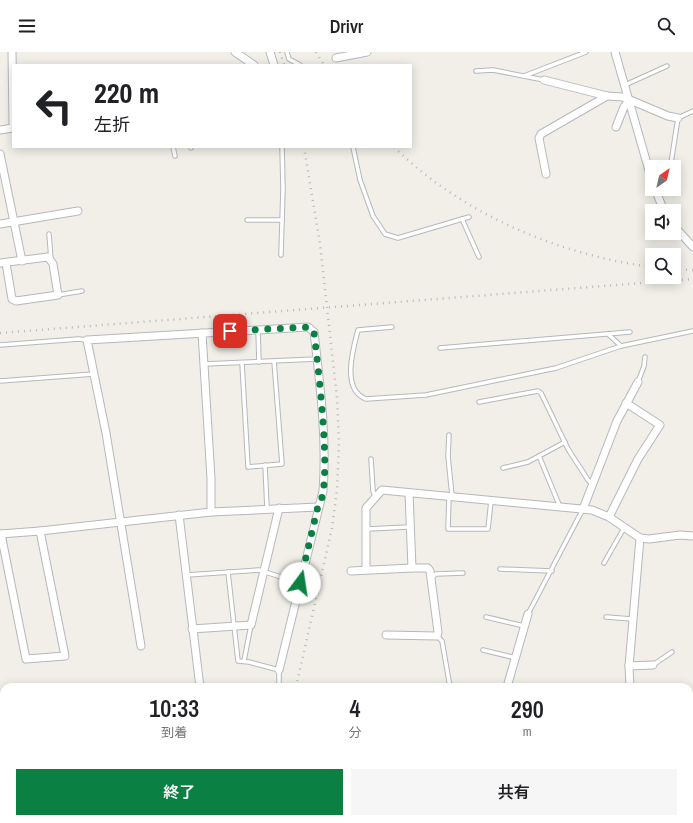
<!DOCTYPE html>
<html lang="ja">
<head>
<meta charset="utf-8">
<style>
  :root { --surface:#fff; --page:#f6f6f6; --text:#202124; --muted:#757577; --accent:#0b8043 }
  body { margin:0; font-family:"Archivo Narrow","Noto Sans JP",sans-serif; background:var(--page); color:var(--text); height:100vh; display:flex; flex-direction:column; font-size:15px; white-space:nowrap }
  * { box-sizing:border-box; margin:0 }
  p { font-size:13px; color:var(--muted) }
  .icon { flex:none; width:22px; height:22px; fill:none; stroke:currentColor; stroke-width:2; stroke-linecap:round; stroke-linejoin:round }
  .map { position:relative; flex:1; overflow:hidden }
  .sheet { position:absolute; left:0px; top:631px; width:693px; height:140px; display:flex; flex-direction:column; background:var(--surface); border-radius:12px 12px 0 0; box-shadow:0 2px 10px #0003 }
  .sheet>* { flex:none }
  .hud { position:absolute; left:12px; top:12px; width:400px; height:84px; border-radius:0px; box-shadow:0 2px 10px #0003; background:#fff; color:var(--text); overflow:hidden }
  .needle { width:26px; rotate:34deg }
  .controls { position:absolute; left:645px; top:108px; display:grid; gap:8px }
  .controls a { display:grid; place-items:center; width:36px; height:36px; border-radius:0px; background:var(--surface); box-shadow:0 2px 10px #0003; font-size:20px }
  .pin { position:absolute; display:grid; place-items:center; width:34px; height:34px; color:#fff; margin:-17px; border-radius:8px; box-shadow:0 2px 6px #0006 }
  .me { position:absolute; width:44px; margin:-22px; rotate:14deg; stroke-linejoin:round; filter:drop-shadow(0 0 3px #0008) }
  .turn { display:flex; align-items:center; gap:14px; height:84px; padding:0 16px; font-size:18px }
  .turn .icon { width:52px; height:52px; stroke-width:2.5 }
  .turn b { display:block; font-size:28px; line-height:34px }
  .eta { display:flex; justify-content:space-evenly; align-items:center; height:68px; text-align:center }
  .eta b { font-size:24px; font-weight:600; line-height:28px }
  .cta { display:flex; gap:8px; margin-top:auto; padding:8px 16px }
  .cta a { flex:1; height:46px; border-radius:0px; background:var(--accent); color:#fff; font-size:16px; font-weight:600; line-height:46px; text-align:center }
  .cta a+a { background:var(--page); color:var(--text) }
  header { display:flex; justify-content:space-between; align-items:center; height:52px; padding:0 16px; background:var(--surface); font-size:18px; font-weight:600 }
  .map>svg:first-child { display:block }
</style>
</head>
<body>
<header><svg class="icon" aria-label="menu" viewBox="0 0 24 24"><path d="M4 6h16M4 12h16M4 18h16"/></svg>Drivr<svg class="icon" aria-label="search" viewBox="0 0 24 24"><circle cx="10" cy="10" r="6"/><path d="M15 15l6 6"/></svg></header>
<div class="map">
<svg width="693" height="771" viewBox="0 0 693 771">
  <rect width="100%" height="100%" fill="#f1efe8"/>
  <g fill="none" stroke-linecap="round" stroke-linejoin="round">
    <g stroke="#b5b8bc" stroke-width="5.5">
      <g id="lane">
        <path d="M 287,0 L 289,7 L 300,13"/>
        <path d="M 476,19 L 493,18 L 544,28"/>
        <path d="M 524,24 L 586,0"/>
        <path d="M 625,33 L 667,14"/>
        <path d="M 173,95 L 175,104"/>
        <path d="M 191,95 L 191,96"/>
        <path d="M 353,95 L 360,128 L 373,164 L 385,182 L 398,186 L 469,165"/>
        <path d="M 671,111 L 678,66 L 693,59"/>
        <path d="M 462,167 L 479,205"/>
        <path d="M 247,168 L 282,168"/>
        <path d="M 49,182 L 51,207"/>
        <path d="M 281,203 L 283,136 L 282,95"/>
        <path d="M 58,243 L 82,239"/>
        <path d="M 392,275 L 358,278 C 353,297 341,338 366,347 L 426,343 L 532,321 L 556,316 L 621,294 L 693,279"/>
        <path d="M 258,278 L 259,310"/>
        <path d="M 608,282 L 621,294"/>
        <path d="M 0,293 L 79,287 L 86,288"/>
        <path d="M 440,296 L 630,280"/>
        <path d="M 242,311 L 248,415 L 282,412 L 274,309"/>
        <path d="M 204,312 L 317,307"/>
        <path d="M 0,329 L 94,322"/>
        <path d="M 638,330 L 644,314 L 645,305"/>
        <path d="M 479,350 L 538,339 L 541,341 L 568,397 L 588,428 L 592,432"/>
        <path d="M 449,383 L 448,404 L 452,444"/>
        <path d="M 539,404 L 560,455"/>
        <path d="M 371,407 L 373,439 L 375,444"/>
        <path d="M 265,413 L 267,456"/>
        <path d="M 503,416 L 528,410 L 565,390"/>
        <path d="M 449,445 L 448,477 L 488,477 L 491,449"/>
        <path d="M 367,477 L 409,475"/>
        <path d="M 604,511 L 624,476"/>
        <path d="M 500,517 L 552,519"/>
        <path d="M 228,520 L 238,609 L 249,610 L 279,618 L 279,635"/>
        <path d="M 187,523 L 259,518 L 300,531"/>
        <path d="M 432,525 L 436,522 L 463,521"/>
        <path d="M 528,562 L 583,457"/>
        <path d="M 486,565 L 524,574"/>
        <path d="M 606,565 L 632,567"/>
        <path d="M 437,584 L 442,589 L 450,635"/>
        <path d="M 483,598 L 516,606"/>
        <path d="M 244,609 L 251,573"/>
        <path d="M 653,613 L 672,600"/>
        <path d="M 689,728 L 693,727"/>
        <path d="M 21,767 L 22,771"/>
        <path d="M 211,767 L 212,771"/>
        <path d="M 513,767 L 518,771"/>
        <path d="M 480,768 L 496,767"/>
        <path d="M 281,771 L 281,767"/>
        <path d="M 588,771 L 588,767"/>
        <path d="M 606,771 L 607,767"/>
      </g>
    </g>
    <g stroke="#b5b8bc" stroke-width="9">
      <g id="street">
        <path d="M 12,0 L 13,71"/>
        <path d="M 235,0 L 254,13"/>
        <path d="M 270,0 L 274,13"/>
        <path d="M 615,0 L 652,129"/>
        <path d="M 336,6 L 367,0"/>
        <path d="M 544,28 L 607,44 L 623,45 L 668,64 L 678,66"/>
        <path d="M 616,75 L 624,55 L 629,48"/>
        <path d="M 0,78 L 13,76"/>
        <path d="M 0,102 L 22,209"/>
        <path d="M 546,122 L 539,86 L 541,82 L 607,44"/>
        <path d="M 655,137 L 664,159"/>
        <path d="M 0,172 L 78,159"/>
        <path d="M 674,174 L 693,195"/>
        <path d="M 0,211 L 48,205 L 53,212 L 58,243 L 16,249 L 12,247 L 6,211"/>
        <path d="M 202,281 L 211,426 L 211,460"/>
        <path d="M 583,457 L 617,369 L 638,330"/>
        <path d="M 179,463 L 200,635"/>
        <path d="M 609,465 L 638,407 L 660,373 L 626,351"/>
        <path d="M 0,482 L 40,479 L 211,460 L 318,455"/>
        <path d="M 1,482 L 26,607 L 65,604 L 40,479"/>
        <path d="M 366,517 L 366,456 L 382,438 L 592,458 L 609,465 L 640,486 L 649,487 L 680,483 L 693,484"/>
        <path d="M 351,519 L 412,516"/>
        <path d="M 192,577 L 251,573 L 279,456"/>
        <path d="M 386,583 L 437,584 L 438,580 L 430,519 L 428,516 L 412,516 L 409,441"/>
        <path d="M 141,594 L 106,381 L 87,288 L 308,275 L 314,280 C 320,333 327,386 323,439 L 279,618"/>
        <path d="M 629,614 L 653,613"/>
        <path d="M 507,635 L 528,562"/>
        <path d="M 630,635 L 629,614 L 640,486"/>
        <path d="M 91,767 L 92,771"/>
        <path d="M 146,767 L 146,771"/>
        <path d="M 642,767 L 642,771"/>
        <path d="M 479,771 L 480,767"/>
      </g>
    </g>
    <g stroke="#b6babf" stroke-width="11">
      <path id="secondary" d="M 0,740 L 4,739"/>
    </g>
    <g stroke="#f2c960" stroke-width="13">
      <g id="primary">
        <path d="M 689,700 L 693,700"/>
        <path d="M 689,712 L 693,712"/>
        <path d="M 421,771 L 426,767"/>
        <path d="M 440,771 L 445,767"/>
      </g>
    </g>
    <use href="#lane" stroke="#fff" stroke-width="3.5"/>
    <use href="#street" stroke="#fff" stroke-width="7"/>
    <use href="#secondary" stroke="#fff" stroke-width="9"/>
    <use href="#primary" stroke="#fff2af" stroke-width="11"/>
    <g stroke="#b6b7b8" stroke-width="2.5" stroke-dasharray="1 5" stroke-linecap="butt">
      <path d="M 280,0 L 284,13"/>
      <path d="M 316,0 L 324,13"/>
      <path d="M 394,95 C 462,162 559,203 652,215"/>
      <path d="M 674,217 L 693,218"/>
      <path d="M 0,281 L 693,227"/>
      <path d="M 296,635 L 332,476 L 337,438 L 339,391 L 337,346 L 320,192 L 304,95"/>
      <path d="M 295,767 L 295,771"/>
    </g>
  </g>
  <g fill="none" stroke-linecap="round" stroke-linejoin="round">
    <path stroke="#0b8043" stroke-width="7" stroke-dasharray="0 12.6" d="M 230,279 L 308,275 L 314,280 C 317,308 334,437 318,454 L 300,531"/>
  </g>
</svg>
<div class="controls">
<a><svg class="needle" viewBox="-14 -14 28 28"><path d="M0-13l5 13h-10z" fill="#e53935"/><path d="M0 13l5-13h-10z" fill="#757577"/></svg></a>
<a><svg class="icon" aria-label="sound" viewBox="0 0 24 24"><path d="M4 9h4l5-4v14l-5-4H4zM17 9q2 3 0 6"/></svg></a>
<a><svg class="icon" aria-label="search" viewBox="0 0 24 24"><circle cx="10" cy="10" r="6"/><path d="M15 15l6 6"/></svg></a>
</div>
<div class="pin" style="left:230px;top:279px;background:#d93025"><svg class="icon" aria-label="arrive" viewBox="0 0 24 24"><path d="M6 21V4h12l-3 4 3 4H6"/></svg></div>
<svg class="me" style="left:300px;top:531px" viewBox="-20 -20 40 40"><circle r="19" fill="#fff"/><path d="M0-13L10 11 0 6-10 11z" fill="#0b8043"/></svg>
<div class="hud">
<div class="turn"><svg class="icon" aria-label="left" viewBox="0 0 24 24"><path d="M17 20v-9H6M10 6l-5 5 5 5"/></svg><div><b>220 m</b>左折</div></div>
</div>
<section class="sheet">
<div class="eta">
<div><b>10:33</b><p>到着</p></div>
<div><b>4</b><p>分</p></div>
<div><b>290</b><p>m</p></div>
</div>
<div class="cta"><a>終了</a><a>共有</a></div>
</section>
</div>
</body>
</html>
